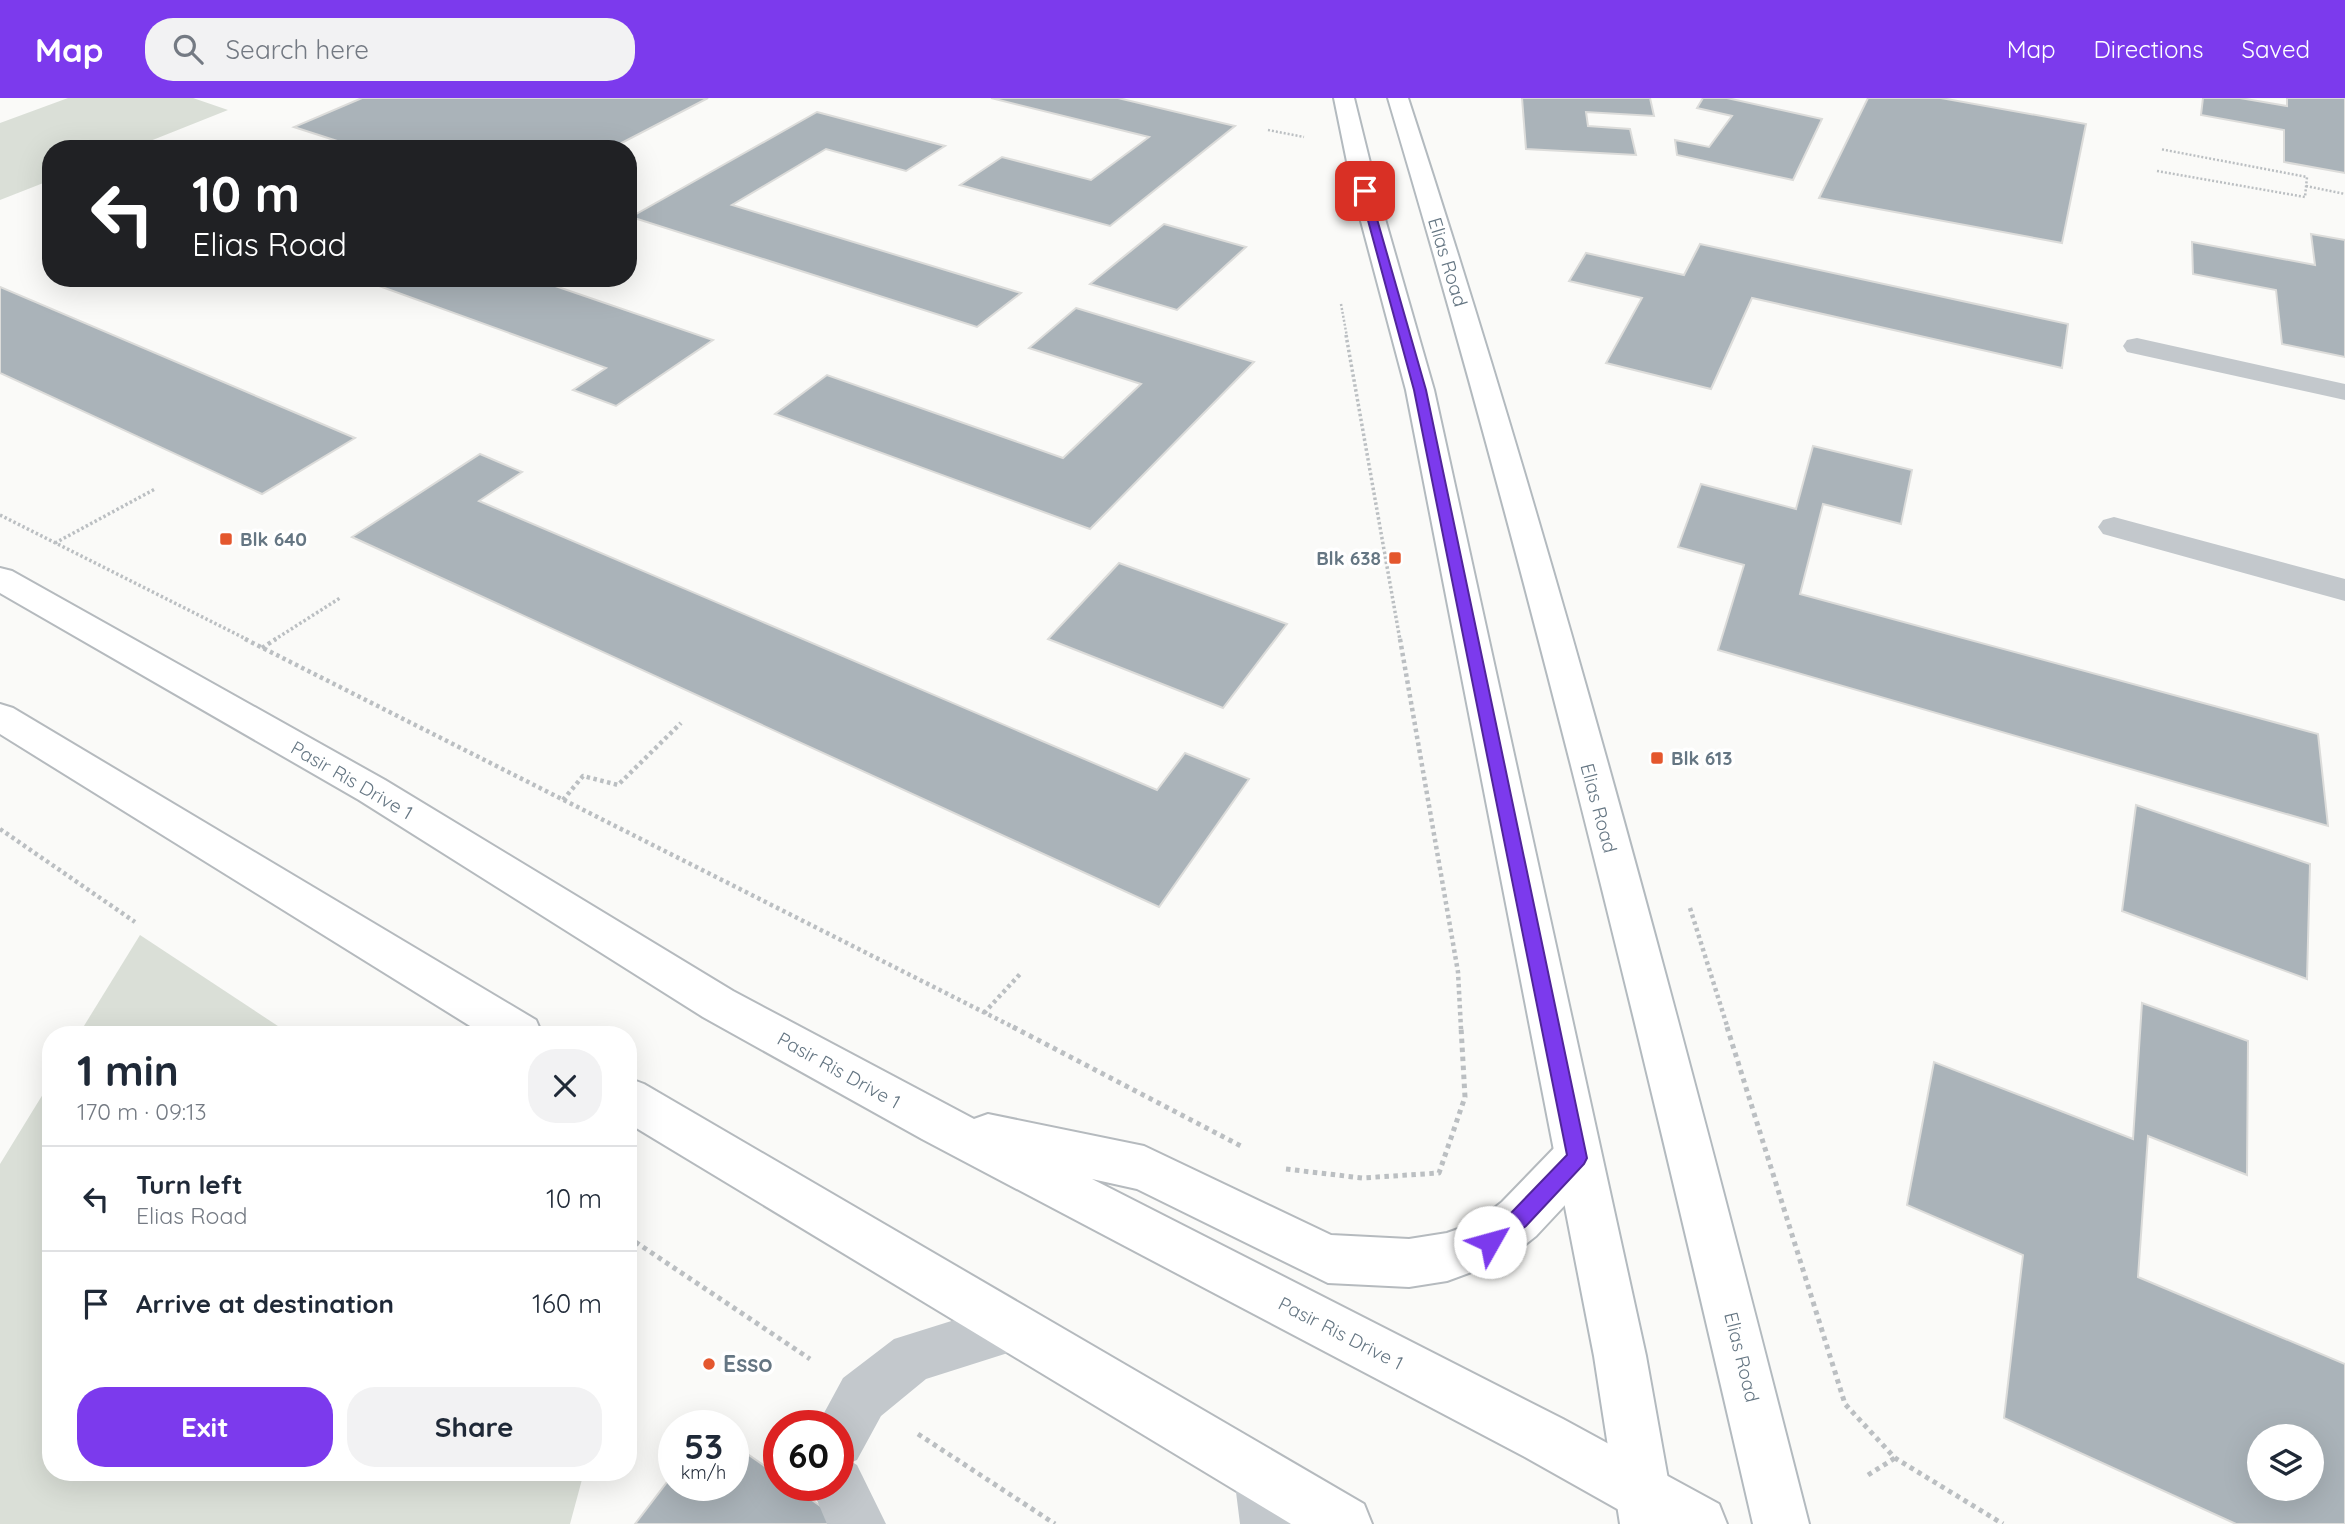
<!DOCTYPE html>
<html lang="en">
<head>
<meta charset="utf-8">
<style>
  :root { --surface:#fff; --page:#f2f2f3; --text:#1f2937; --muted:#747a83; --line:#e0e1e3; --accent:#7c3aed }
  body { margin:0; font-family:Quicksand,sans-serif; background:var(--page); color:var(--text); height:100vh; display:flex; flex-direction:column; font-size:26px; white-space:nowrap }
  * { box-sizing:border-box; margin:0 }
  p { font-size:23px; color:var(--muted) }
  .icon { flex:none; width:38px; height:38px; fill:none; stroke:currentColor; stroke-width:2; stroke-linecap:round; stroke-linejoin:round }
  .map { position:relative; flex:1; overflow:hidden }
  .side { position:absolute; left:42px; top:928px; width:595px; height:455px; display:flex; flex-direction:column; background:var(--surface); border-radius:28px; box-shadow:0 7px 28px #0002 }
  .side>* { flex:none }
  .banner { position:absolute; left:42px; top:42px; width:595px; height:147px; border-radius:28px; box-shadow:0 7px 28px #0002; background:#202124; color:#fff; overflow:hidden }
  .controls { position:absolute; left:2247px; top:1326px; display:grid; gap:14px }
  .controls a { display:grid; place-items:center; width:77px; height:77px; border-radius:50%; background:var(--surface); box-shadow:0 7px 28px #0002; font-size:35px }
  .speed { position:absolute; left:658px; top:1312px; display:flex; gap:14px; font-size:35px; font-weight:700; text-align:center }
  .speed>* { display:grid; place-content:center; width:91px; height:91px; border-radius:50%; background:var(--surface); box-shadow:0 7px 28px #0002; line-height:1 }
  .speed small { font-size:18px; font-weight:400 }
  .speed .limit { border:10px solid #d22; background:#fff; color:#111 }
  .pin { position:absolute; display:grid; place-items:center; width:60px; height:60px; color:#fff; margin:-30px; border-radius:14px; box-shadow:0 4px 10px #0006 }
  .me { position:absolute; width:77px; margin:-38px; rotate:52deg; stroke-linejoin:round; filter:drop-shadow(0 0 5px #0008) }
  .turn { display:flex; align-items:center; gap:24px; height:147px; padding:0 35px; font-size:32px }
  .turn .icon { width:91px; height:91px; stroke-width:2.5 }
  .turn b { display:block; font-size:49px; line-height:60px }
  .round { display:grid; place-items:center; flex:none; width:74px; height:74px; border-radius:28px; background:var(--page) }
  .summary { display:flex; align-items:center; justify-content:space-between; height:119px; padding:0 35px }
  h1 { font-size:42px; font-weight:700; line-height:52px }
  .primary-button { display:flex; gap:14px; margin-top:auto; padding:14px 35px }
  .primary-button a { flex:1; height:80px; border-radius:28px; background:var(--accent); color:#fff; font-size:28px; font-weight:700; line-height:80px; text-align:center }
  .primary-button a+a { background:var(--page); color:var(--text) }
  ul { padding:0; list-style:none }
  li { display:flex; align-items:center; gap:21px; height:105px; padding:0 35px; border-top:2px solid var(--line) }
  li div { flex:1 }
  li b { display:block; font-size:26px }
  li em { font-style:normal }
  header { display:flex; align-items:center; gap:42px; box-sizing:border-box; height:98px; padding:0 35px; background:var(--accent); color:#fff }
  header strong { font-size:33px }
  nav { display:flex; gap:38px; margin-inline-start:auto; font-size:24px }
  .search { width:490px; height:63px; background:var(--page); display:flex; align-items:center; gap:18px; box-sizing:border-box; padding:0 24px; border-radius:28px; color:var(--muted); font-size:26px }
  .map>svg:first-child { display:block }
</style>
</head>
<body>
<header>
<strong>Map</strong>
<div class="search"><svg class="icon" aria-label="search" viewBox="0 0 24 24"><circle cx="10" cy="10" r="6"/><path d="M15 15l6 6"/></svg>Search here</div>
<nav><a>Map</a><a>Directions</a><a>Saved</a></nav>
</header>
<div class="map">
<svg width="2345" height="1426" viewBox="0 0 2345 1426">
  <rect width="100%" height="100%" fill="#fafaf8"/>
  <g fill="#dadfd7">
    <path d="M 68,0 L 193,0 L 228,12 L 130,51 L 51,51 L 51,82 L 0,102 L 0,25 Z"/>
    <path d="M 140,837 L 290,936 L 79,936 Z"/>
    <path d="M 51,983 L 51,1374 L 584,1374 L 570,1426 L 0,1426 L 0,1066 Z"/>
  </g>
  <g fill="#aab3b9" stroke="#dcdcda" stroke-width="2" fill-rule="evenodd">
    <path d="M 362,0 L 708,0 L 610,51 L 362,51 L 294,29 Z"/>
    <path d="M 991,0 L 1118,0 L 1235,28 L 1110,128 L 960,87 L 1002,59 L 1091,82 L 1149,39 Z"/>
    <path d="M 1522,0 L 1650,0 L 1654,18 L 1586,14 L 1588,28 L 1630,31 L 1636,57 L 1526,51 Z"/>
    <path d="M 1703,0 L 1727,0 L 1822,21 L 1793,82 L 1677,57 L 1675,42 L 1709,49 L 1732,18 L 1697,10 Z"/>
    <path d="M 1868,0 L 1941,0 L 2086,26 L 2062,145 L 1819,100 Z"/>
    <path d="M 2203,0 L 2240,0 L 2287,8 L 2287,0 L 2345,0 L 2345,75 L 2284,64 L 2284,32 L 2201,17 Z"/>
    <path d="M 817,14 L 945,48 L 906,73 L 826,51 L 732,107 L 1021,195 L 977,229 L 631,119 Z"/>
    <path d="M 1164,126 L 1246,149 L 1177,212 L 1090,186 Z"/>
    <path d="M 2311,136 L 2345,142 L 2345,259 L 2282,246 L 2276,192 L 2193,176 L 2192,144 L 2315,167 Z"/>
    <path d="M 1700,146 L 2068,226 L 2062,270 L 1752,200 L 1711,291 L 1606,265 L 1642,200 L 1569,183 L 1586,155 L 1684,177 Z"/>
    <path d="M 357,180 L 532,180 L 713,242 L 616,308 L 573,292 L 606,270 Z"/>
    <path d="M 0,189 L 355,340 L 262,396 L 0,275 Z"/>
    <path d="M 1076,210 L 1254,264 L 1090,431 L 775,316 L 827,277 L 1063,360 L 1141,286 L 1029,250 Z"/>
    <path d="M 1813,348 L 1912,372 L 1901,426 L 1823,406 L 1800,496 L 2318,636 L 2328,728 L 1718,552 L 1744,467 L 1678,449 L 1701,386 L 1796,411 Z"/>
    <path d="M 480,356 L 522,374 L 479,403 L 1157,692 L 1185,655 L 1249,681 L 1159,809 L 352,439 Z"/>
    <path d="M 1119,465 L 1287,526 L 1223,610 L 1048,541 Z"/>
    <path d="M 2136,707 L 2310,766 L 2307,881 L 2122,813 Z"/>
    <path d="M 2142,905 L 2248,943 L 2247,1077 L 2148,1038 L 2138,1179 L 2345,1266 L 2345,1426 L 2236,1426 L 2004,1320 L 2023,1157 L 1907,1107 L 1934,964 L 2133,1041 ZM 2259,1339 L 2312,1339 L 2312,1391 L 2259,1391 Z"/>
    <path d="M 733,1346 L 779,1378 L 779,1388 L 792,1388 L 846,1426 L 635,1426 L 674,1375 L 674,1388 L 733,1388 Z"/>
  </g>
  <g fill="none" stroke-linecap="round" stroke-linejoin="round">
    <g stroke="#b3babf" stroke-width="4">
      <g id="secondary">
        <path d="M 1334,0 L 1354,0 L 1377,93 L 1434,292 L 1646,1258 L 1676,1426 L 1620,1426 L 1594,1258 L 1406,292 L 1353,93 Z"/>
        <path d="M 1388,0 L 1408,0 C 1561,469 1687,948 1809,1426 L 1753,1426 C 1643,948 1528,470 1388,0 Z"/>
      </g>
    </g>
    <g stroke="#b5babe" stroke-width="4">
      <g id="primary">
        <path d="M 0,470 L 12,473 L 385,682 L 733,893 L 974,1021 L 988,1016 L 1144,1048 L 1331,1137 L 1409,1141 L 1447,1135 L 1475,1125 L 1502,1104 L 1560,1044 L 1577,1038 L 1594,1044 L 1601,1060 L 1594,1076 L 1536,1138 L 1507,1161 L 1447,1183 L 1409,1189 L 1328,1185 L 1137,1091 L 1092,1081 L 1563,1321 L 1719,1406 L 1727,1426 L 1644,1426 L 1525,1359 L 922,1041 L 703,919 L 359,702 L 0,495 Z"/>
        <path d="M 0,606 L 13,610 L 536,922 L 542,936 L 483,936 L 0,636 Z"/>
        <path d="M 628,980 L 644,986 L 1364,1406 L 1372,1426 L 1291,1426 L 628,1025 Z"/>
      </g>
    </g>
    <g stroke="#bbbfc2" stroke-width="2.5" stroke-dasharray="2 2" stroke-linecap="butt">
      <path d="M 1268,32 L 1304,39"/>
      <path d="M 2157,73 L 2305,99 L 2307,79 L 2160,51"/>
      <path d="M 2306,88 L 2345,96"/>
      <path d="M 1341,206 L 1347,239"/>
    </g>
    <g stroke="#bbbfc2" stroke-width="3.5" stroke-dasharray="2.5 2.5" stroke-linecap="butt">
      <path d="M 1346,237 L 1400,542"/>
      <path d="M 0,417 L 248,542"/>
      <path d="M 55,445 L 155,391"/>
      <path d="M 274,542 L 340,500"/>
    </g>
    <g stroke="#bbbfc2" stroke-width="4.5" stroke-dasharray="3.5 3.5" stroke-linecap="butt">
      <path d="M 245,541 L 1017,931"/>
      <path d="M 1400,541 L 1458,874 L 1461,931"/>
      <path d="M 262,550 L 276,541"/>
      <path d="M 563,702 L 583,678 L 618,687 L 681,625"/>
      <path d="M 0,731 L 135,824"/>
      <path d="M 1690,810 L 1728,931"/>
      <path d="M 984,915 L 1021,875"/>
    </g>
    <g stroke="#bbbfc2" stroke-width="5" stroke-dasharray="4.5 4.5" stroke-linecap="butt">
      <path d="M 1013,929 L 1241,1048"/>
      <path d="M 1727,929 L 1845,1306 L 1895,1360 L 2003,1426"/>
      <path d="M 1286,1071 L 1362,1080 L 1439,1075 L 1465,999 L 1461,929"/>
      <path d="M 628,1139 L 810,1261"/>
      <path d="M 918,1336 L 1055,1426"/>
      <path d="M 1868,1377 L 1895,1360"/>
    </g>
    <g fill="#c3c8cc" fill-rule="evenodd">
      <path d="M 2137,240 L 2345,286 L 2345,302 L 2127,254 L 2123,248 L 2127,242 Z"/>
      <path d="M 2114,419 L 2345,481 L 2345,503 L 2103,436 L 2098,429 L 2103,422 Z"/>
      <path d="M 1012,1204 L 1030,1212 L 1038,1230 L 1030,1248 L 926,1281 L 881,1318 L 857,1362 L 852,1364 L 857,1367 L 886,1426 L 827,1426 L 811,1388 L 838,1388 L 838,1328 L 817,1328 L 843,1280 L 894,1241 Z"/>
      <path d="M 1261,1351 L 1280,1359 L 1288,1378 L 1296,1426 L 1240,1426 L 1234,1378 L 1242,1359 Z"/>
    </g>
    <use href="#secondary" fill="#fff" fill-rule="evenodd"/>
    <use href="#primary" fill="#fff" fill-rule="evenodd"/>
  </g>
  <path fill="#7c3aed" stroke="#51269a" stroke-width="2" d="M 1365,90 L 1369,93 L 1426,292 L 1587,1060 L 1584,1066 L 1526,1128 L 1490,1154 L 1483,1151 L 1480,1144 L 1483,1137 L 1512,1114 L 1567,1057 L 1414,292 L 1360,93 Z"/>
  <g fill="#e4572e" stroke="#fff" stroke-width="2.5">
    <rect x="219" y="434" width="14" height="14" rx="3.5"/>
    <rect x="1388" y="453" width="14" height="14" rx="3.5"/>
    <rect x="1650" y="653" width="14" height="14" rx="3.5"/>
    <circle cx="709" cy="1266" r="7"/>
  </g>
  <g text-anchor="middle" stroke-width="7" stroke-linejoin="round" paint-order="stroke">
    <g font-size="19" fill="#657683" stroke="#fff">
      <text transform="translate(1448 164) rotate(73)" y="7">Elias Road</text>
      <text transform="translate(352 682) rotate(30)" y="7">Pasir Ris Drive 1</text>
      <text transform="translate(1599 710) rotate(75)" y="7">Elias Road</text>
      <text transform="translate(839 972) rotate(29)" y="7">Pasir Ris Drive 1</text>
      <text transform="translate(1341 1235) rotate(27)" y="7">Pasir Ris Drive 1</text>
      <text transform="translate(1742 1259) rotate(76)" y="7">Elias Road</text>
    </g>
    <g font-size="19" font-weight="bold" fill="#657683" stroke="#fff" text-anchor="start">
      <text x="240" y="448">Blk 640</text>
      <text x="1381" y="467" text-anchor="end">Blk 638</text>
      <text x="1671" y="667">Blk 613</text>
    </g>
    <g font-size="23" font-weight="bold" fill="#657683" stroke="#fff" text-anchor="start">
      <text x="723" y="1274">Esso</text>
    </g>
  </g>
</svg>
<div class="controls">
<a><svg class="icon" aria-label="layers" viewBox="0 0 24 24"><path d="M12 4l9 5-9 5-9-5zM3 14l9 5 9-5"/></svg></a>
</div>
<div class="speed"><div>53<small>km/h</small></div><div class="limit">60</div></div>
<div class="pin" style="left:1365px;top:93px;background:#d93025"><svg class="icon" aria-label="arrive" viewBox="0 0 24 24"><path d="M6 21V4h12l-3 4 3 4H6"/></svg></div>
<svg class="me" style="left:1490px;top:1144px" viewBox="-20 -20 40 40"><circle r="19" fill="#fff"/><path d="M0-13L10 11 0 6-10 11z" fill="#7c3aed"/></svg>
<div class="banner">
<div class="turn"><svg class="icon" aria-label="left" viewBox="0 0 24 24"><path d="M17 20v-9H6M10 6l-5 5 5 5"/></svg><div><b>10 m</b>Elias Road</div></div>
</div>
<section class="side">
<div class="summary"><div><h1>1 min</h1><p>170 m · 09:13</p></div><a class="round"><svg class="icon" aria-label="close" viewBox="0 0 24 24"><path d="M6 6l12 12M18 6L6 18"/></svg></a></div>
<ul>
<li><svg class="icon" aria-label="left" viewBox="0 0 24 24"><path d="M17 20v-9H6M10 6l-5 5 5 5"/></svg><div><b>Turn left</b><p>Elias Road</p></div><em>10 m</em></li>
<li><svg class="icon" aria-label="arrive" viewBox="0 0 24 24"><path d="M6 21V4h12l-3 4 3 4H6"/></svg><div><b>Arrive at destination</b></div><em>160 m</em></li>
</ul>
<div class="primary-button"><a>Exit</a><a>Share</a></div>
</section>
</div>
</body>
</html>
